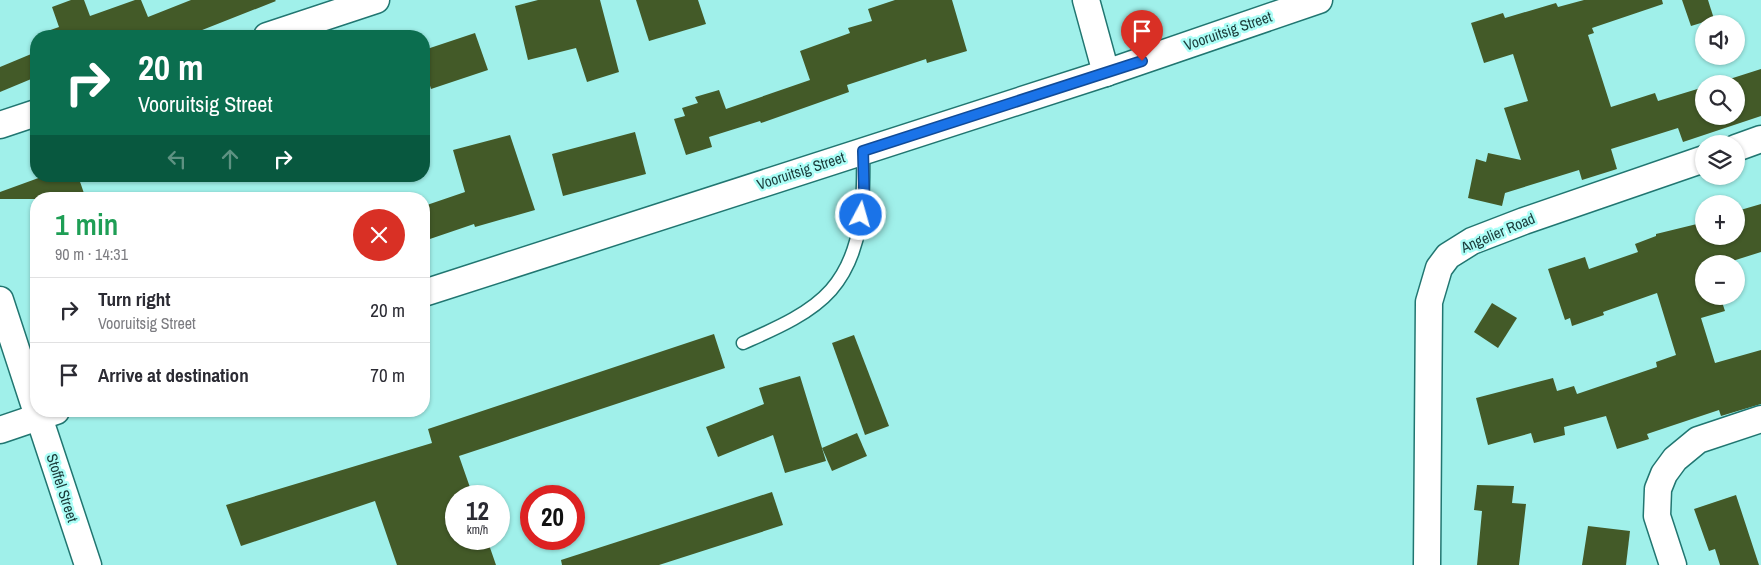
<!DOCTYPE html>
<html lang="en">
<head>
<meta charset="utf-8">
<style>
  :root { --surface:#fff; --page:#f2f2f3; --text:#2b2b33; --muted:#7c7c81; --line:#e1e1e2 }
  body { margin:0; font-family:"Archivo Narrow",sans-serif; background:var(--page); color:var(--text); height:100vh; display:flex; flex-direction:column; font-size:19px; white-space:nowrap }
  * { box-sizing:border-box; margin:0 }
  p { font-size:16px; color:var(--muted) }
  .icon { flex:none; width:28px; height:28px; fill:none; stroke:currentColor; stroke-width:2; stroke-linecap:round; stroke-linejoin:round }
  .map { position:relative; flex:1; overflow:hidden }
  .panel { position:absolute; left:30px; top:192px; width:400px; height:225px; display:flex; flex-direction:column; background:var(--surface); border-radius:20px; box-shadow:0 1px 4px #0004 }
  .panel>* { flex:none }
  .top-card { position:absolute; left:30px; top:30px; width:400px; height:152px; border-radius:20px; box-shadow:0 1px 4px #0004; background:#0b6e4f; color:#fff; overflow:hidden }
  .controls { position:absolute; left:1695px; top:15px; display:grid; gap:10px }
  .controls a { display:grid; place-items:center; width:50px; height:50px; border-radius:50%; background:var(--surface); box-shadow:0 1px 4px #0004; font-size:25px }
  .speed { position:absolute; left:445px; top:485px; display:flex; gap:10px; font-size:25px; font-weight:700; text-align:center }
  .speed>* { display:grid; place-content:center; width:65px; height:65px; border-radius:50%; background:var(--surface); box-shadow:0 1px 4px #0004; line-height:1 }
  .speed small { font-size:12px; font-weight:400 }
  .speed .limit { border:8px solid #d22; background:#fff; color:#111 }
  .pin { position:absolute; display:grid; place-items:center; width:42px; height:42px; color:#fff; margin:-51px -21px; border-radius:50% 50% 50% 0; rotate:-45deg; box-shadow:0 0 5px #0007 }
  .pin .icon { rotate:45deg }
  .me { position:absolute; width:55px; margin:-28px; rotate:6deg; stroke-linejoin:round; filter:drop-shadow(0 0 4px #0008) }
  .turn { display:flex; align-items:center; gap:18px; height:105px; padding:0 25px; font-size:22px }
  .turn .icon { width:65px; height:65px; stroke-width:2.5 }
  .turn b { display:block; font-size:35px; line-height:42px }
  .lanes { display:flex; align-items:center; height:48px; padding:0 25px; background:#0003; justify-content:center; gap:25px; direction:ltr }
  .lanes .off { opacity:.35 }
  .round { display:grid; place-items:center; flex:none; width:52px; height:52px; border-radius:26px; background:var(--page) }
  .overview { display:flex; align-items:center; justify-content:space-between; height:85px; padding:0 25px }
  h1 { font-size:30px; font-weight:600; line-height:38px; color:#1e9e55 }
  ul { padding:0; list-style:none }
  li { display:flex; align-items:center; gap:15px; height:65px; padding:0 25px; border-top:1px solid var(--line) }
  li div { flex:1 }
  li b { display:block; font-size:19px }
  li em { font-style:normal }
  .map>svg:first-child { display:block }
</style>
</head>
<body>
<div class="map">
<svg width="1761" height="565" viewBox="0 0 1761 565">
  <rect width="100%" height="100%" fill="#a0f0ea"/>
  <g fill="#435a28">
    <path d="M 71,0 L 84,0 L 90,16 L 135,0 L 141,0 L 148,17 L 191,0 L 275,0 L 276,1 L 187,36 L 42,36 L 42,33 L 59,27 L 52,7 Z"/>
    <path d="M 538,0 L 600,0 L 619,72 L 587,82 L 576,48 L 528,60 L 515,6 Z"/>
    <path d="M 636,0 L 698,0 L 706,24 L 649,41 Z"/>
    <path d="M 895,0 L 952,0 L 967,51 L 927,63 L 926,59 L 847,85 L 849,92 L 761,123 L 760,121 L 709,137 L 712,147 L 686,155 L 674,119 L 685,116 L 682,108 L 698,103 L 695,97 L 719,90 L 726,109 L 810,80 L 800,51 L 850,33 L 848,28 L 872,21 L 868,9 Z"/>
    <path d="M 1584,0 L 1662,0 L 1663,4 L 1592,28 L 1594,33 L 1588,35 L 1611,107 L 1655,93 L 1658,101 L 1704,87 L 1704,116 L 1736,116 L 1736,84 L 1714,84 L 1761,69 L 1761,116 L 1683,142 L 1678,128 L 1611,149 L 1617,169 L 1582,180 L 1579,170 L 1505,193 L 1502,206 L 1468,198 L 1476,159 L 1486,162 L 1488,153 L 1521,160 L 1504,108 L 1528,101 L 1513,54 L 1484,63 L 1471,23 L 1503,13 L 1505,18 L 1556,3 L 1558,7 Z"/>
    <path d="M 1682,0 L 1708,0 L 1714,19 L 1691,26 Z"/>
    <path d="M 475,33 L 488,70 L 431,89 L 424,66 L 424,50 Z"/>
    <path d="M 36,52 L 36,77 L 0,92 L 0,67 Z"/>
    <path d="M 635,132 L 646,174 L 563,196 L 552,154 Z"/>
    <path d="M 510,135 L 535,210 L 475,227 L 474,224 L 424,241 L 424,206 L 465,192 L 453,150 Z"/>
    <path d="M 44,176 L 78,176 L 86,199 L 0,199 L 0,192 Z"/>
    <path d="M 1761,204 L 1761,252 L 1723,264 L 1704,264 L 1704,296 L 1720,296 L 1725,311 L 1701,318 L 1715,363 L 1761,350 L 1761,404 L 1721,416 L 1719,410 L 1647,434 L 1649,439 L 1617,449 L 1606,416 L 1564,427 L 1565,435 L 1534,443 L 1531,433 L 1488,445 L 1476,398 L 1553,378 L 1557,391 L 1574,386 L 1577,394 L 1657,367 L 1656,362 L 1676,355 L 1657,293 L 1603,312 L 1604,315 L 1572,326 L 1570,318 L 1565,320 L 1548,269 L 1585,257 L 1589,269 L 1638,252 L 1635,244 L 1656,236 L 1656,234 L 1701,223 L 1700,220 L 1704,219 L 1704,236 L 1736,236 L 1736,209 L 1737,211 Z"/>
    <path d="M 1492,303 L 1517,318 L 1498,348 L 1474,332 Z"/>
    <path d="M 714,334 L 725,368 L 459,456 L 473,496 L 456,496 L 456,539 L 487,539 L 496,565 L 397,565 L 375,501 L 241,546 L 226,505 L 432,443 L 428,429 Z"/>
    <path d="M 854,335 L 889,426 L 865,435 L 832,343 Z"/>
    <path d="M 800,376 L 826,461 L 785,473 L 773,435 L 718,457 L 706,427 L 764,404 L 759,388 Z"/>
    <path d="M 857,433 L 867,456 L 832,471 L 822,448 Z"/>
    <path d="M 1477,485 L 1514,486 L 1512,503 L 1526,504 L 1519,565 L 1477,565 L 1482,511 L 1474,510 Z"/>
    <path d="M 772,492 L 783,525 L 659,565 L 562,565 L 561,560 Z"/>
    <path d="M 1736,495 L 1759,565 L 1720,565 L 1715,549 L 1709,551 L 1694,509 Z"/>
    <path d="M 1588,526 L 1630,531 L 1626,565 L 1582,565 Z"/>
  </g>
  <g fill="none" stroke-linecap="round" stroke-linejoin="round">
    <g stroke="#217671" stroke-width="15">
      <path id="service" d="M 743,343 C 772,330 809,315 831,290 C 864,252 864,199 863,151"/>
    </g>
    <g stroke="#217671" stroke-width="29">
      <g id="minor">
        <path d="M 1086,0 L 1106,73"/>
        <path d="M 267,36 L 376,0"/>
        <path d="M 0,125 L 36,113"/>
        <path d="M 1736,148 L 1761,139"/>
        <path d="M 424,293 L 1106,73 L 1319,0"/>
        <path d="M 0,300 L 36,410"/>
        <path d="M 37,411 L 88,565"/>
        <path d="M 0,430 L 56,411"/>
        <path d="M 1427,565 L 1429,302 L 1439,268 L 1448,256 L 1472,241 L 1524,221 L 1704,159"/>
        <path d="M 1673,565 L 1657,516 L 1658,489 L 1664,474 L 1675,459 L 1698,440 L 1761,419"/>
      </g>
    </g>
    <use href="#service" stroke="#fff" stroke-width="12"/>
    <use href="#minor" stroke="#fff" stroke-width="26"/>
  </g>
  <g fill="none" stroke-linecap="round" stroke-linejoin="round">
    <g stroke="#114b97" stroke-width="12">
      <path id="route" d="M 861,215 L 864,189 L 863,151 L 1142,61"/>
    </g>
    <use href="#route" stroke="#1a73e8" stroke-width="9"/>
  </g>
  <g text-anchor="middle" stroke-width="5" stroke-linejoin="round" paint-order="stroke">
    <g font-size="15" fill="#1b3c3a" stroke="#adfef7">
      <text transform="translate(1228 31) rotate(-19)" y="5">Vooruitsig Street</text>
      <text transform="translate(801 171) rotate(-18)" y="5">Vooruitsig Street</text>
      <text transform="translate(1498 233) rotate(-23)" y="5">Angelier Road</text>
      <text transform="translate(62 488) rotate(72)" y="5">Stoffel Street</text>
    </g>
  </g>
</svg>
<div class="controls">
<a><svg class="icon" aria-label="sound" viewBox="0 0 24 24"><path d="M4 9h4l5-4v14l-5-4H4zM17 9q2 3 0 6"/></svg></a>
<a><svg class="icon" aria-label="search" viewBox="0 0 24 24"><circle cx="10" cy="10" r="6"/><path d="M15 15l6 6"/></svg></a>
<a><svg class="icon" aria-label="layers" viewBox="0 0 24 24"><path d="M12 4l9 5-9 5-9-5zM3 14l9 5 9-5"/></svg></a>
<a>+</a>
<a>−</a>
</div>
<div class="speed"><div>12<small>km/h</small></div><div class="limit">20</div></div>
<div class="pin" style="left:1142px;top:61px;background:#d93025"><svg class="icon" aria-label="arrive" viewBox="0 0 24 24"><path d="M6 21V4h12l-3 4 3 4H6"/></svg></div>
<svg class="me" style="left:861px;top:215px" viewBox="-20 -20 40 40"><circle r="17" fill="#1a73e8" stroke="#fff" stroke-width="3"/><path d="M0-11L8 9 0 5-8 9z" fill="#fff"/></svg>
<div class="top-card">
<div class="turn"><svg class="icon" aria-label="right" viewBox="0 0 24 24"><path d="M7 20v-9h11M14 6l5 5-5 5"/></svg><div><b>20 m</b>Vooruitsig Street</div></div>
<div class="lanes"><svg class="icon off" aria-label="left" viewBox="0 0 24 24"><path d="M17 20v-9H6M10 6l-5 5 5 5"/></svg><svg class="icon off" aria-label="ahead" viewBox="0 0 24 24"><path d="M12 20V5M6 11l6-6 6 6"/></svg><svg class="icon" aria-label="right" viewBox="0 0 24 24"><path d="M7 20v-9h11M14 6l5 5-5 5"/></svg></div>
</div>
<section class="panel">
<div class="overview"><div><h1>1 min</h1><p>90 m · 14:31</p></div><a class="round" style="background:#d93025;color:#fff"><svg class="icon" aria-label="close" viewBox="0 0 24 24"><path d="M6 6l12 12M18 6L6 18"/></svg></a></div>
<ul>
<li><svg class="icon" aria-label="right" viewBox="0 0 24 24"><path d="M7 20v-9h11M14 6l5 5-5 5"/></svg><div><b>Turn right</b><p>Vooruitsig Street</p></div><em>20 m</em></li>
<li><svg class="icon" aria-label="arrive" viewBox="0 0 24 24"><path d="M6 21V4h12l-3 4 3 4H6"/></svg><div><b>Arrive at destination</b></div><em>70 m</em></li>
</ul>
</section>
</div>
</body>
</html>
